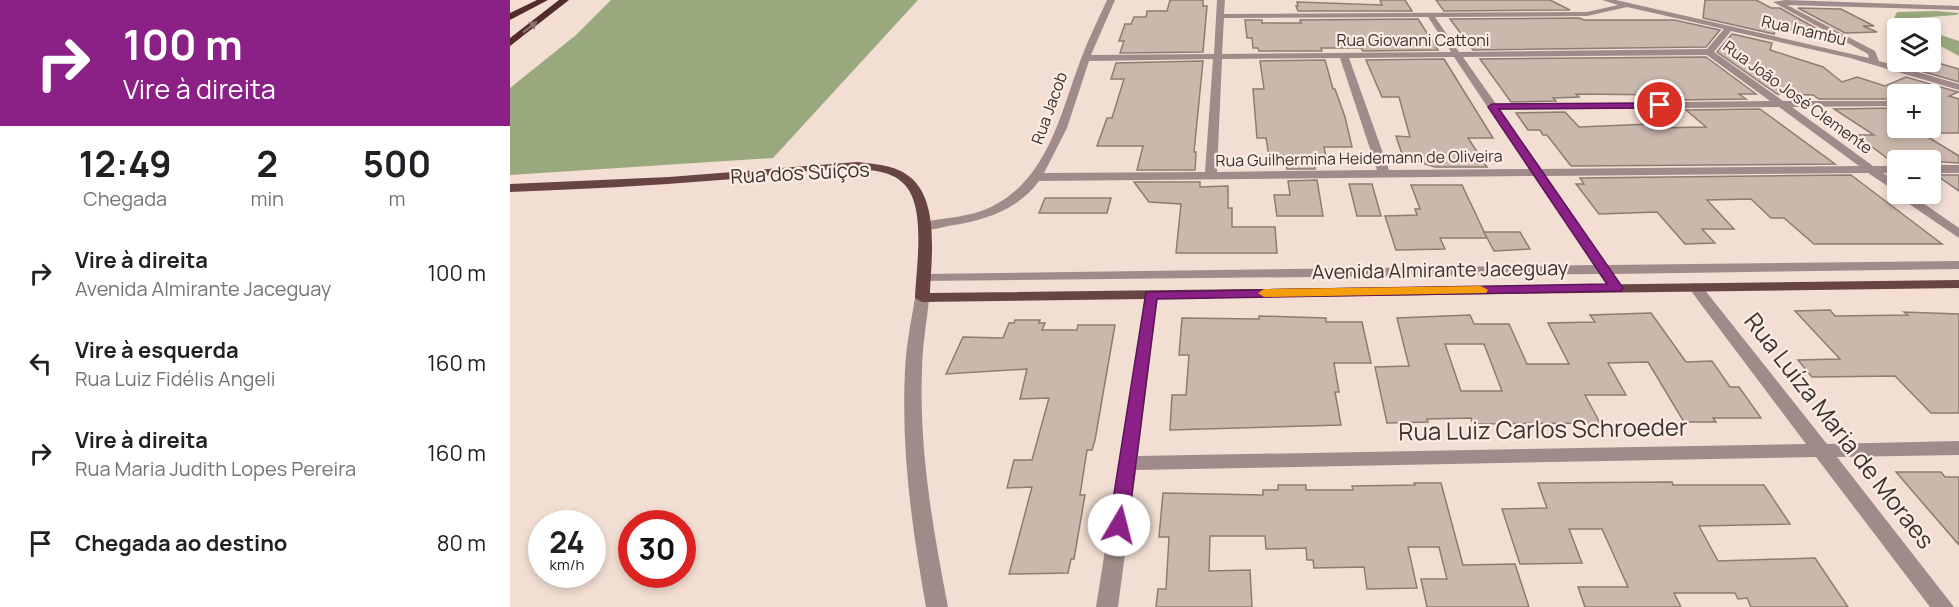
<!DOCTYPE html>
<html lang="pt">
<head>
<meta charset="utf-8">
<style>
  :root { --surface:#fff; --page:#f2f2f2; --text:#202124; --muted:#757577 }
  body { margin:0; font-family:Manrope,sans-serif; background:var(--page); color:var(--text); height:100vh; display:flex; flex-direction:column; font-size:22px; white-space:nowrap }
  * { box-sizing:border-box; margin:0 }
  p { font-size:20px; color:var(--muted) }
  .icon { flex:none; width:33px; height:33px; fill:none; stroke:currentColor; stroke-width:2; stroke-linecap:round; stroke-linejoin:round }
  .map { position:relative; flex:1; overflow:hidden }
  .panel { display:flex; flex-direction:column; background:var(--surface); width:510px }
  .panel>* { flex:none }
  .banner { background:#8b2186; color:#fff; overflow:hidden }
  .fabs { position:absolute; left:1377px; top:18px; display:grid; gap:12px }
  .fabs a { display:grid; place-items:center; width:54px; height:54px; border-radius:6px; background:var(--surface); box-shadow:0 3px 9px #0003; font-size:30px }
  .speed { position:absolute; left:18px; top:510px; display:flex; gap:12px; font-size:30px; font-weight:700; text-align:center }
  .speed>* { display:grid; place-content:center; width:78px; height:78px; border-radius:50%; background:var(--surface); box-shadow:0 3px 9px #0003; line-height:1 }
  .speed small { font-size:15px; font-weight:400 }
  .speed .limit { border:9px solid #d22; background:#fff; color:#111 }
  .pin { position:absolute; display:grid; place-items:center; width:51px; height:51px; color:#fff; margin:-26px; border:3px solid #fff; border-radius:50%; box-shadow:0 2px 6px #0007 }
  .me { position:absolute; width:66px; margin:-33px; rotate:8deg; stroke-linejoin:round; filter:drop-shadow(0 0 4px #0008) }
  .turn { display:flex; align-items:center; gap:21px; height:126px; padding:0 24px; font-size:27px }
  .turn .icon { width:78px; height:78px; stroke-width:2.5 }
  .turn b { display:block; font-size:42px; line-height:51px }
  .eta { display:flex; justify-content:space-evenly; align-items:center; height:102px; text-align:center }
  .eta b { font-size:36px; font-weight:700; line-height:42px }
  ul { padding:0; list-style:none }
  li { display:flex; align-items:center; gap:18px; height:90px; padding:0 24px }
  li div { flex:1 }
  li b { display:block; font-size:22px }
  li em { font-style:normal }
  main { display:flex; flex:1; min-height:0 }
  .map>svg:first-child { display:block }
</style>
</head>
<body>
<main>
<section class="panel">
<div class="banner">
<div class="turn"><svg class="icon" aria-label="right" viewBox="0 0 24 24"><path d="M7 20v-9h11M14 6l5 5-5 5"/></svg><div><b>100 m</b>Vire à direita</div></div>
</div>
<div class="eta">
<div><b>12:49</b><p>Chegada</p></div>
<div><b>2</b><p>min</p></div>
<div><b>500</b><p>m</p></div>
</div>
<ul>
<li><svg class="icon" aria-label="right" viewBox="0 0 24 24"><path d="M7 20v-9h11M14 6l5 5-5 5"/></svg><div><b>Vire à direita</b><p>Avenida Almirante Jaceguay</p></div><em>100 m</em></li>
<li><svg class="icon" aria-label="left" viewBox="0 0 24 24"><path d="M17 20v-9H6M10 6l-5 5 5 5"/></svg><div><b>Vire à esquerda</b><p>Rua Luiz Fidélis Angeli</p></div><em>160 m</em></li>
<li><svg class="icon" aria-label="right" viewBox="0 0 24 24"><path d="M7 20v-9h11M14 6l5 5-5 5"/></svg><div><b>Vire à direita</b><p>Rua Maria Judith Lopes Pereira</p></div><em>160 m</em></li>
<li><svg class="icon" aria-label="arrive" viewBox="0 0 24 24"><path d="M6 21V4h12l-3 4 3 4H6"/></svg><div><b>Chegada ao destino</b></div><em>80 m</em></li>
</ul>
</section>
<div class="map">
<svg width="1449" height="607" viewBox="0 0 1449 607">
  <rect width="100%" height="100%" fill="#f2ded2"/>
  <g fill="#9aa87e">
    <path d="M 101,0 L 408,0 L 263,158 L 0,175 L 0,88 L 66,35 Z"/>
    <path d="M 1426,11 L 1449,13 L 1446,15 L 1406,18 L 1410,28 L 1394,28 L 1382,22 L 1387,12 Z"/>
    <path d="M 1421,32 L 1449,41 L 1449,56 L 1421,41 Z"/>
  </g>
  <g fill="#cbb8ad" stroke="#8e7c72" stroke-width="1.5" fill-rule="evenodd">
    <path d="M 660,0 L 693,0 L 693,6 L 697,6 L 693,52 L 610,53 L 614,41 L 609,41 L 615,24 L 621,24 L 624,17 L 636,17 L 637,11 L 657,11 Z"/>
    <path d="M 870,0 L 895,0 L 902,11 L 788,11 L 786,6 L 788,6 L 787,2 L 872,5 Z"/>
    <path d="M 926,0 L 1040,0 L 1060,10 L 934,11 Z"/>
    <path d="M 1195,0 L 1246,0 L 1261,8 L 1270,8 L 1325,39 L 1325,41 L 1267,26 L 1264,34 L 1193,18 Z"/>
    <path d="M 1288,8 L 1331,9 L 1364,26 L 1353,26 L 1367,32 L 1335,33 Z"/>
    <path d="M 1069,18 L 1074,20 L 1164,20 L 1210,30 L 1196,47 L 963,50 L 940,19 Z"/>
    <path d="M 908,19 L 928,50 L 853,51 L 851,48 L 811,48 L 812,51 L 749,51 L 748,48 L 743,48 L 742,38 L 737,38 L 735,20 L 752,20 L 752,23 L 791,23 L 790,20 Z"/>
    <path d="M 1222,34 L 1262,43 L 1260,50 L 1313,67 L 1332,82 L 1347,77 L 1375,86 L 1396,77 L 1448,92 L 1439,96 L 1449,99 L 1449,133 L 1411,133 L 1449,156 L 1449,163 L 1377,158 L 1346,135 L 1364,135 L 1324,109 L 1388,108 L 1388,128 L 1420,128 L 1420,94 L 1388,94 L 1388,99 L 1309,99 L 1303,95 L 1267,94 L 1207,52 Z"/>
    <path d="M 1196,57 L 1246,94 L 1229,94 L 1236,99 L 1164,100 L 1159,95 L 1066,94 L 1069,97 L 1043,98 L 1046,101 L 1001,102 L 970,59 Z"/>
    <path d="M 934,59 L 983,138 L 958,138 L 977,167 L 925,167 L 893,157 L 886,136 L 900,137 L 889,97 L 872,97 L 856,60 Z"/>
    <path d="M 815,60 L 823,89 L 825,89 L 835,117 L 842,147 L 814,147 L 817,162 L 804,162 L 805,169 L 777,169 L 776,162 L 760,162 L 756,138 L 747,138 L 743,89 L 754,89 L 750,61 Z"/>
    <path d="M 693,61 L 684,152 L 686,152 L 685,170 L 627,170 L 633,146 L 587,146 L 597,118 L 602,118 L 614,79 L 601,79 L 606,63 Z"/>
    <path d="M 1428,63 L 1449,69 L 1449,82 L 1411,71 Z"/>
    <path d="M 1250,109 L 1325,164 L 1061,166 L 1037,135 L 1033,135 L 1030,130 L 1018,130 L 1006,113 L 1055,112 L 1069,127 L 1141,124 L 1145,128 L 1196,127 L 1176,110 Z"/>
    <path d="M 1341,175 L 1432,244 L 1304,244 L 1274,218 L 1261,218 L 1241,199 L 1197,200 L 1224,229 L 1192,229 L 1205,243 L 1175,244 L 1147,212 L 1089,214 L 1066,184 L 1074,184 L 1070,178 Z"/>
    <path d="M 1426,175 L 1449,175 L 1449,191 Z"/>
    <path d="M 807,180 L 813,216 L 767,216 L 764,195 L 780,195 L 778,181 Z"/>
    <path d="M 624,182 L 690,182 L 690,187 L 718,186 L 718,208 L 722,208 L 722,227 L 765,227 L 767,253 L 666,253 L 671,204 L 639,202 Z"/>
    <path d="M 839,184 L 862,184 L 871,216 L 847,216 Z"/>
    <path d="M 901,185 L 952,185 L 977,238 L 930,238 L 935,249 L 886,250 L 875,216 L 907,215 L 905,209 L 910,209 Z"/>
    <path d="M 535,198 L 601,198 L 597,213 L 529,213 Z"/>
    <path d="M 974,232 L 1010,232 L 1020,249 L 984,251 Z"/>
    <path d="M 1320,310 L 1325,316 L 1398,315 L 1394,312 L 1449,314 L 1449,413 L 1421,413 L 1385,376 L 1302,377 L 1288,360 L 1330,359 L 1285,311 Z"/>
    <path d="M 1141,313 L 1176,362 L 1202,361 L 1220,387 L 1229,387 L 1251,418 L 1203,418 L 1206,422 L 1174,422 L 1138,362 L 1098,363 L 1116,395 L 1075,395 L 1090,423 L 963,424 L 961,418 L 917,419 L 918,422 L 877,423 L 865,367 L 899,366 L 887,318 L 960,315 L 964,324 L 999,324 L 1017,364 L 1059,364 L 1038,323 L 1085,322 L 1080,315 ZM 935,344 L 974,344 L 992,391 L 951,391 Z"/>
    <path d="M 749,316 L 816,318 L 816,322 L 852,322 L 861,363 L 824,363 L 829,392 L 825,392 L 831,425 L 660,430 L 662,395 L 676,395 L 679,355 L 669,355 L 672,318 L 749,319 Z"/>
    <path d="M 505,320 L 530,320 L 529,323 L 535,323 L 532,330 L 567,330 L 568,325 L 605,325 L 585,440 L 582,450 L 577,450 L 570,495 L 575,495 L 564,559 L 561,559 L 558,573 L 499,574 L 522,487 L 497,488 L 504,460 L 522,460 L 539,398 L 510,399 L 517,369 L 436,374 L 453,337 L 493,338 L 499,323 L 504,323 Z"/>
    <path d="M 1386,472 L 1431,472 L 1435,477 L 1449,477 L 1449,545 Z"/>
    <path d="M 1162,482 L 1163,485 L 1254,485 L 1280,524 L 1189,526 L 1208,561 L 1305,558 L 1338,607 L 1241,607 L 1237,598 L 1228,599 L 1225,593 L 1164,593 L 1171,607 L 1075,607 L 1068,587 L 1118,587 L 1092,529 L 1059,529 L 1072,563 L 1010,564 L 992,509 L 1037,508 L 1028,483 Z"/>
    <path d="M 904,483 L 931,483 L 953,565 L 1005,564 L 1019,607 L 917,607 L 911,579 L 937,579 L 929,547 L 898,547 L 907,588 L 857,589 L 854,567 L 804,568 L 803,560 L 797,560 L 796,548 L 756,549 L 755,536 L 700,536 L 699,571 L 740,570 L 742,607 L 646,607 L 648,589 L 656,589 L 659,537 L 649,537 L 653,493 L 753,495 L 753,490 L 768,490 L 768,485 L 796,485 L 796,490 L 843,490 L 842,486 L 905,485 Z"/>
  </g>
  <g fill="none" stroke-linecap="round" stroke-linejoin="round">
    <g fill="#a18b8a" fill-rule="evenodd">
      <path d="M 597,0 L 605,0 L 581,55 L 704,54 L 707,0 L 715,0 L 714,14 L 1077,12 L 1108,5 L 1092,0 L 1106,0 L 1359,58 L 1358,54 L 1263,2 L 1275,0 L 1449,6 L 1449,10 L 1277,5 L 1365,51 L 1369,61 L 1449,84 L 1449,90 L 1340,58 L 1221,31 L 1204,52 L 1273,101 L 1388,101 L 1388,105 L 1385,106 L 1282,107 L 1363,166 L 1388,166 L 1388,173 L 1373,173 L 1388,183 L 1388,193 L 1358,173 L 1035,176 L 1097,265 L 1449,261 L 1449,269 L 1103,274 L 1113,288 L 1106,292 L 1101,291 L 1089,274 L 409,281 L 407,278 L 409,275 L 414,274 L 1084,265 L 1024,176 L 529,181 C 508,210 473,221 438,226 C 429,228 419,231 410,229 L 408,226 L 410,223 C 434,217 459,218 481,207 C 536,180 549,119 568,67 C 576,44 587,22 597,0 ZM 1117,7 L 1214,29 L 1197,49 L 949,52 L 925,17 L 1077,16 ZM 918,17 L 941,52 L 712,54 L 714,18 ZM 1197,55 L 1260,101 L 986,104 L 953,57 ZM 944,57 L 1019,169 L 879,170 L 839,58 ZM 830,58 L 867,170 L 707,172 L 712,59 ZM 703,59 L 695,172 L 534,173 L 557,128 L 579,61 ZM 1269,107 L 1349,166 L 1031,169 L 990,110 Z"/>
      <rect x="1420" y="165" width="29" height="8"/>
      <path d="M 1388,193 L 1400,194 L 1449,228 L 1449,238 L 1389,197 Z"/>
      <path d="M 1185,283 L 1190,284 L 1317,444 L 1449,441 L 1449,455 L 1327,457 L 1444,607 L 1420,607 L 1306,457 L 626,470 L 608,607 L 586,607 L 636,292 L 646,292 L 648,295 L 628,456 L 1296,444 L 1178,287 Z"/>
      <path d="M 412,294 L 419,298 C 417,322 412,346 412,371 C 409,451 423,529 438,607 L 416,607 C 402,529 391,450 395,371 C 396,346 401,322 405,298 Z"/>
    </g>
    <path fill="#684443" fill-rule="evenodd" d="M 347,162 C 364,164 386,165 400,177 C 430,201 421,260 420,293 L 1449,280 L 1449,288 L 412,302 L 405,298 C 406,268 417,205 393,183 C 381,171 362,170 346,169 C 301,168 254,177 210,180 C 140,186 70,189 0,192 L 0,184 L 159,177 Z"/>
    <g fill="#532b2b" fill-rule="evenodd">
      <path d="M 27,0 L 38,0 L 0,20 L 0,13 Z"/>
      <path d="M 49,0 L 59,0 L 0,46 L 0,38 Z"/>
    </g>
  </g>
  <defs><path id="oneway-solid" d="M-6-.8H1V-3.2L6.5 0L1 3.2V.8H-6Z" transform="scale(1.5)"/></defs>
  <use fill="#8e6f6b" href="#oneway-solid" transform="translate(20 27) rotate(-38)"/>
  <path fill="#8b2186" stroke="#5a1557" stroke-width="1.5" d="M 1153,103 L 1153,107 L 1150,108 L 989,109 L 1113,288 L 1111,291 L 647,299 L 618,525 L 615,530 L 609,532 L 602,530 L 599,525 L 636,292 L 1097,284 L 978,107 L 982,104 Z"/>
  <path fill="#f59e0b" d="M 971,286 L 978,290 L 976,293 L 754,297 L 748,293 L 754,289 Z"/>
  <g text-anchor="middle" stroke-width="4.5" stroke-linejoin="round" paint-order="stroke">
    <g font-size="16" fill="#3a322e" stroke="#fcece3">
      <text transform="translate(1294 30) rotate(13)" y="6">Rua Inambu</text>
      <text x="903" y="46">Rua Giovanni Cattoni</text>
      <text transform="translate(1288 97) rotate(36)" y="6">Rua João José Clemente</text>
      <text transform="translate(539 108) rotate(-70)" y="6">Rua Jacob</text>
      <text transform="translate(849 158) rotate(-1)" y="6">Rua Guilhermina Heidemann de Oliveira</text>
    </g>
    <g font-size="20" fill="#3a322e" stroke="#fcece3">
      <text transform="translate(290 173) rotate(-3)" y="7">Rua dos Suíços</text>
      <text transform="translate(930 270) rotate(-1)" y="7">Avenida Almirante Jaceguay</text>
    </g>
    <g font-size="24" fill="#3a322e" stroke="#fcece3">
      <text transform="translate(1033 430) rotate(-1)" y="8">Rua Luiz Carlos Schroeder</text>
      <text transform="translate(1329 431) rotate(52)" y="8">Rua Luíza Maria de Moraes</text>
    </g>
  </g>
</svg>
<div class="fabs">
<a><svg class="icon" aria-label="layers" viewBox="0 0 24 24"><path d="M12 4l9 5-9 5-9-5zM3 14l9 5 9-5"/></svg></a>
<a>+</a>
<a>−</a>
</div>
<div class="speed"><div>24<small>km/h</small></div><div class="limit">30</div></div>
<div class="pin" style="left:1150px;top:105px;background:#d93025"><svg class="icon" aria-label="arrive" viewBox="0 0 24 24"><path d="M6 21V4h12l-3 4 3 4H6"/></svg></div>
<svg class="me" style="left:609px;top:525px" viewBox="-20 -20 40 40"><circle r="19" fill="#fff"/><path d="M0-13L10 11 0 6-10 11z" fill="#8b2186"/></svg>
</div>
</main>
</body>
</html>
